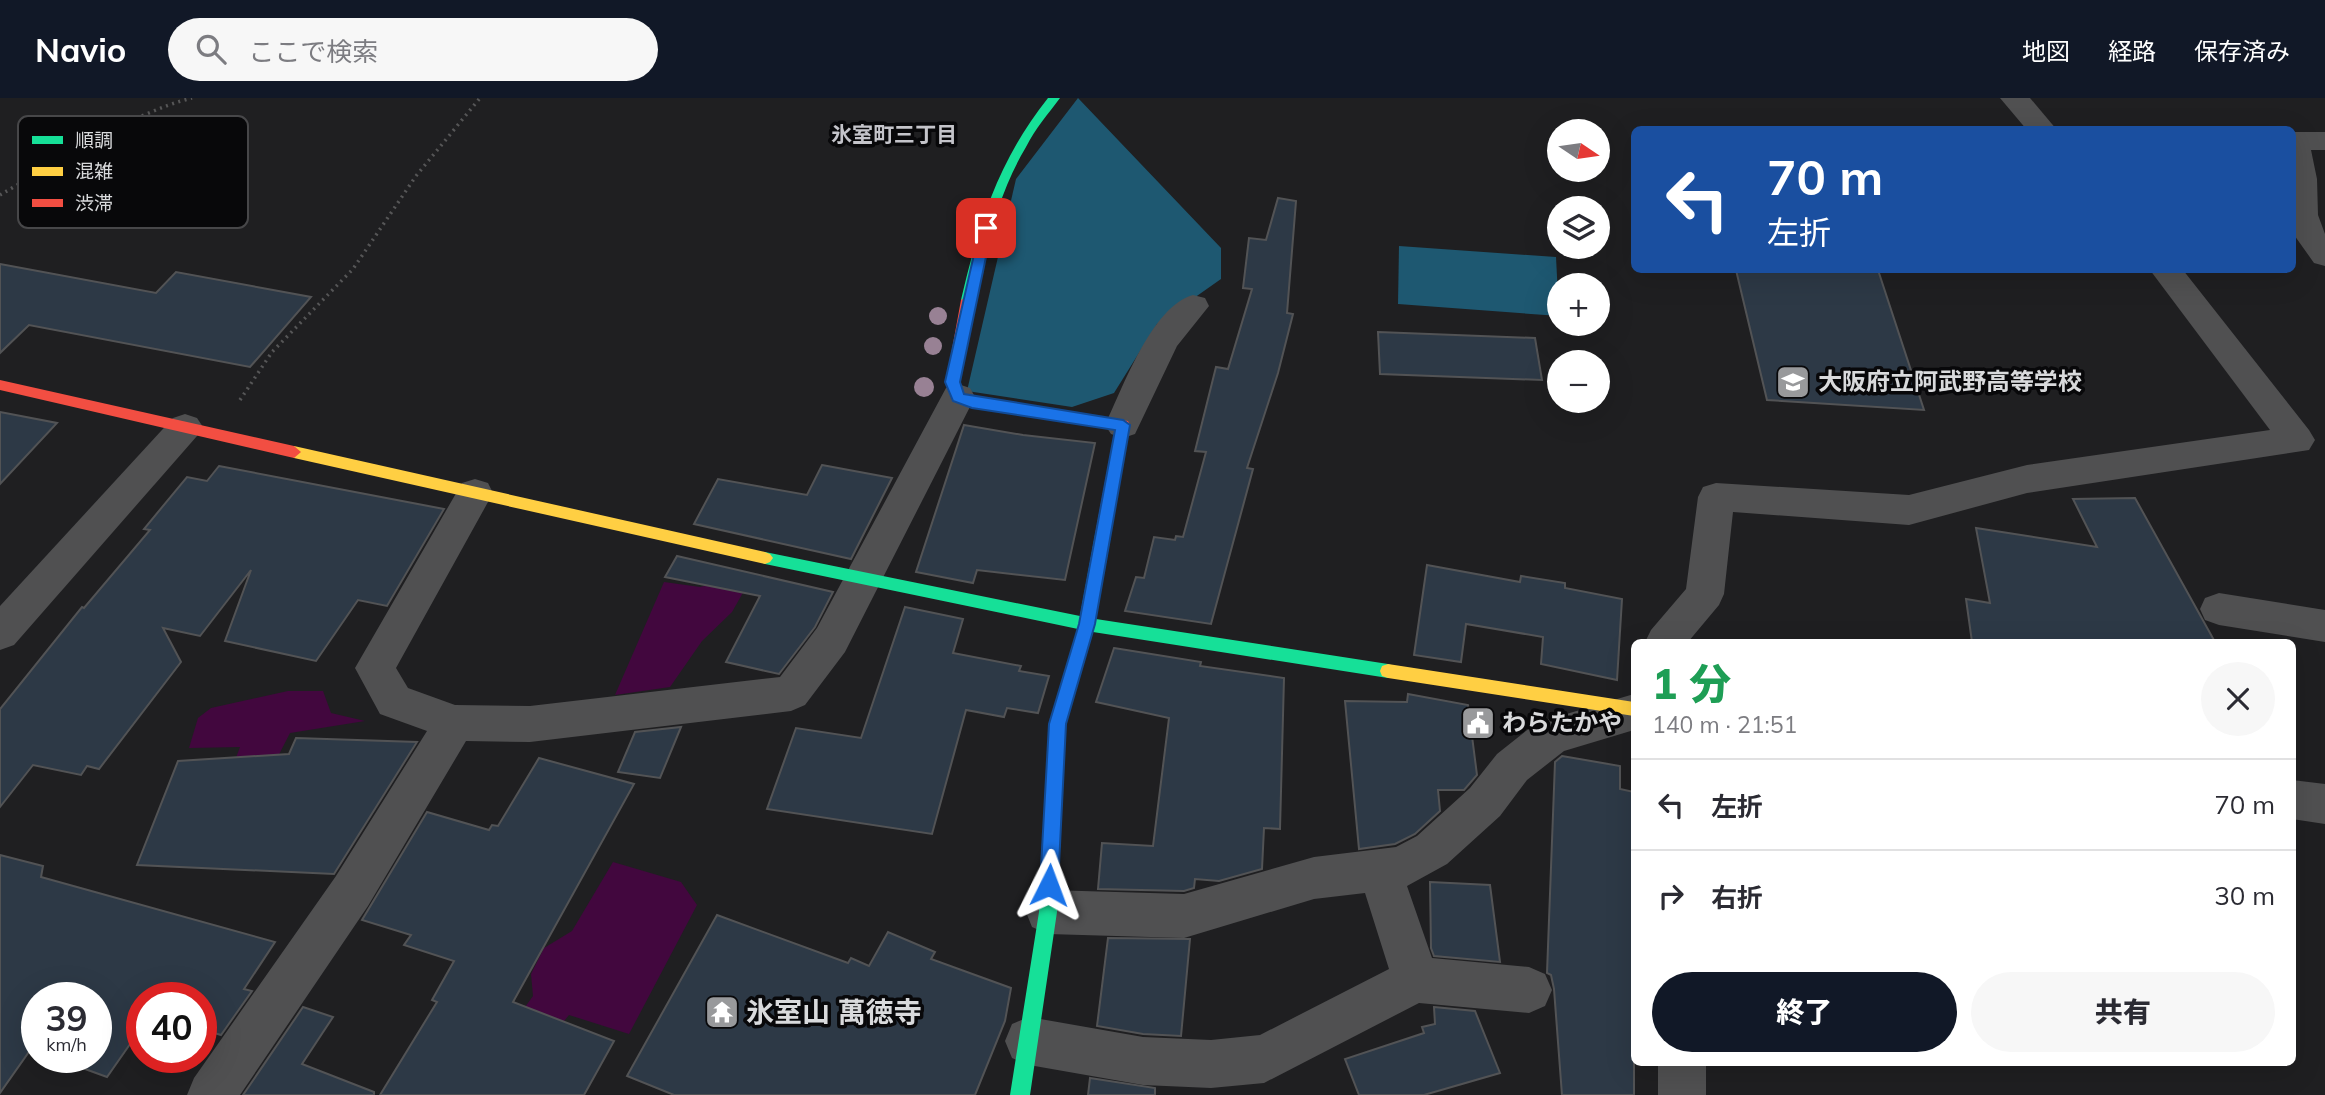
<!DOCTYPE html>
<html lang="ja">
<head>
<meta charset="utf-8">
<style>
  :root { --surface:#fff; --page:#f7f7f7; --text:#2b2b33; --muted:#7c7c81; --line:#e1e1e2; --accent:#111827 }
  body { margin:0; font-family:Mulish,"Noto Sans JP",sans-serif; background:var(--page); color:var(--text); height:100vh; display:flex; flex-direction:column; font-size:26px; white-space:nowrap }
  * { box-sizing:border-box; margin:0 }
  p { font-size:23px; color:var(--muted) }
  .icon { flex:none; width:38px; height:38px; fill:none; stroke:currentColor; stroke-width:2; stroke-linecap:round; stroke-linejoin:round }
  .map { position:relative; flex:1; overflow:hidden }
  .sheet { position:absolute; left:1631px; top:541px; width:665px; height:427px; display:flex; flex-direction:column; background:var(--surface); border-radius:10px; box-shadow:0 7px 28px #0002 }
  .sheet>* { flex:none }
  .guide { position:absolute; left:1631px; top:28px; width:665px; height:147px; border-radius:10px; box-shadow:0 7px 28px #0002; background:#1a4fa0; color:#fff; overflow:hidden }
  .needle { width:46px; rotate:103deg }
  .controls { position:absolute; left:1547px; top:21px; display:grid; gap:14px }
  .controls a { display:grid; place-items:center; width:63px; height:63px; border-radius:50%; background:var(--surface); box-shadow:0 7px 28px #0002; font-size:35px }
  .speed { position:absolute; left:21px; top:884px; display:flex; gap:14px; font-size:35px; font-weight:700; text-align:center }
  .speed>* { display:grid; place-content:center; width:91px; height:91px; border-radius:50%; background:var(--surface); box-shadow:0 7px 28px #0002; line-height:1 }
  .speed small { font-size:18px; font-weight:400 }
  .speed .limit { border:10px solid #d22; background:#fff; color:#111 }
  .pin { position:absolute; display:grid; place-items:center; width:60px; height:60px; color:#fff; margin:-30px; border-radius:14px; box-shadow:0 4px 10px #0006 }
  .me { position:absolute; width:77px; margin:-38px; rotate:3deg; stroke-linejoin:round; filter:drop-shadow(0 0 5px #0008) }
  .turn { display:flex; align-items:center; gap:24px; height:147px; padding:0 21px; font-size:32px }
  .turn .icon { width:91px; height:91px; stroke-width:2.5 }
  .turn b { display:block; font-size:49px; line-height:60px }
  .round { display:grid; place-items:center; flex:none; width:74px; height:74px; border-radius:37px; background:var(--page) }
  .summary { display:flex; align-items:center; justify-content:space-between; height:119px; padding:0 21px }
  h1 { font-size:42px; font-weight:800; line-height:52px; color:#1e9e55 }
  .primary-button { display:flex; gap:14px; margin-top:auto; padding:14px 21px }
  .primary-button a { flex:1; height:80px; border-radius:42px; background:var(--accent); color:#fff; font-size:28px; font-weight:800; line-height:80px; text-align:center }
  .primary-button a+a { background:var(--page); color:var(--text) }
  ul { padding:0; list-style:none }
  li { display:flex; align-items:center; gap:21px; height:91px; padding:0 21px; border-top:2px solid var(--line) }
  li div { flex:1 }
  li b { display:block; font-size:26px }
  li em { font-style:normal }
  header { display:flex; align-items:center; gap:42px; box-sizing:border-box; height:98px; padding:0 35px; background:var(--accent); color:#fff }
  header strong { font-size:33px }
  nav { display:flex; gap:38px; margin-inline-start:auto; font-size:24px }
  .search { width:490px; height:63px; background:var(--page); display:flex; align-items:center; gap:18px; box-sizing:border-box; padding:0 24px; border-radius:38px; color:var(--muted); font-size:26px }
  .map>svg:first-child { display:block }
</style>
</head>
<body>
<header>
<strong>Navio</strong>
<div class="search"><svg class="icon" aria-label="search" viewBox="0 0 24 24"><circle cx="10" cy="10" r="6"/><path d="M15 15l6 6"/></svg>ここで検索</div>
<nav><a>地図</a><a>経路</a><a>保存済み</a></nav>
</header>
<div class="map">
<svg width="2325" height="997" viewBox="0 0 2325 997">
  <rect width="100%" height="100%" fill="#1f1f21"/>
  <g fill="#42073e">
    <path d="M 753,477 L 732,514 L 702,543 L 670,589 L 615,597 L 664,484 L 700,489 Z"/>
    <path d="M 288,593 L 323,593 L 331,615 L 365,623 L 290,635 L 249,715 L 210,729 L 240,649 L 189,650 L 198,620 L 211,610 Z"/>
    <path d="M 613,764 L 681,784 L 697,807 L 629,936 L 569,917 L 534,960 L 497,948 L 533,898 L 531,876 L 544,850 L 572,833 Z"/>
  </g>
  <g fill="#1e5871">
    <path d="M 1078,0 L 1221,150 L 1221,181 L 1157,226 L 1114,295 L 1072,309 L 967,293 L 1016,81 Z"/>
    <path d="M 1399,148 L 1556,159 L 1559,218 L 1398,206 Z"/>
  </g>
  <g fill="#2d3946" stroke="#525355" stroke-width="2">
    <path d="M 1278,100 L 1296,103 L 1287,215 L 1293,216 L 1278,275 L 1247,370 L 1253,371 L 1211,526 L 1125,513 L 1136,479 L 1144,480 L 1154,439 L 1175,442 L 1176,438 L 1183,439 L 1206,354 L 1195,353 L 1216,269 L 1228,271 L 1252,191 L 1243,190 L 1249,140 L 1266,142 Z"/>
    <path d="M 0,166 L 156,195 L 176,174 L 311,199 L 250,269 L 29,227 L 0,255 Z"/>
    <path d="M 1736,172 L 1878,172 L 1924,312 L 1767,302 Z"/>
    <path d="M 1378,234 L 1535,240 L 1542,282 L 1380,276 Z"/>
    <path d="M 0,314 L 57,325 L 0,386 Z"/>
    <path d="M 964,327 L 1023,337 L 1095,345 L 1065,482 L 977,472 L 973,485 L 916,474 Z"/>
    <path d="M 822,367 L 892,380 L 851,461 L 694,426 L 718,381 L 807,397 Z"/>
    <path d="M 219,368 L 444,411 L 387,508 L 358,502 L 316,563 L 225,543 L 251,472 L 200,538 L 163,530 L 181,564 L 99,671 L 87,668 L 81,677 L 33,667 L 0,709 L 0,611 L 82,509 L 84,510 L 150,432 L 144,431 L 187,379 L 207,383 Z"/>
    <path d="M 2135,400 L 2215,544 L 1972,544 L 1966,501 L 1990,505 L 1976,430 L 2097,449 L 2073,401 Z"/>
    <path d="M 677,458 L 833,494 L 815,529 L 779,576 L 726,564 L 760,498 L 665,479 Z"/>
    <path d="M 1427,467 L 1520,484 L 1521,478 L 1565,485 L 1565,490 L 1622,501 L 1617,582 L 1541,566 L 1543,539 L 1466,526 L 1461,564 L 1414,557 Z"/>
    <path d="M 905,509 L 963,521 L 953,555 L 1021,568 L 1019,573 L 1049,578 L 1038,615 L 1007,610 L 1004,619 L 966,612 L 932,736 L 767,711 L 796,630 L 861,640 Z"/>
    <path d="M 1114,550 L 1201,564 L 1200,568 L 1284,580 L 1280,731 L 1264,730 L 1262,771 L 1219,783 L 1195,781 L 1194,790 L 1184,793 L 1098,791 L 1102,745 L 1153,748 L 1169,620 L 1096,604 Z"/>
    <path d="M 1408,596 L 1468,607 L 1477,677 L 1464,692 L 1438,692 L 1440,713 L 1415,736 L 1395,746 L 1359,751 L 1345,603 L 1407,604 Z"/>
    <path d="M 681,629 L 660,680 L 618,674 L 635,634 Z"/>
    <path d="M 296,640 L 417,644 L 334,776 L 137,767 L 178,663 L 289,656 Z"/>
    <path d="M 1562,658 L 1620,668 L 1620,691 L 1634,694 L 1634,997 L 1562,997 L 1554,891 L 1551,877 L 1547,875 L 1555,664 Z"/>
    <path d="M 539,660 L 634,686 L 513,904 L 614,943 L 584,997 L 380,997 L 437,904 L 432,902 L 454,863 L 404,847 L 411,837 L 362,822 L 427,714 L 489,732 L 492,727 L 498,728 Z"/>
    <path d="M 0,757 L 43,768 L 41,779 L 275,844 L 244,891 L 252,893 L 221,937 L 201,931 L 201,900 L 142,900 L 142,929 L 107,979 L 52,959 L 96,959 L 96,900 L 37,900 L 37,953 L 31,951 L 0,995 Z"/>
    <path d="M 1430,784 L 1490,787 L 1500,864 L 1434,858 L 1431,850 Z"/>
    <path d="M 717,817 L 848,865 L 851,860 L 869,868 L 888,834 L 935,854 L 931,861 L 1011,890 L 1005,923 L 975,997 L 674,997 L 627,978 Z"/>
    <path d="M 1108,840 L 1190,841 L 1181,938 L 1143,936 L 1097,928 Z"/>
    <path d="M 303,909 L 333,919 L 302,966 L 374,994 L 374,997 L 243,997 Z"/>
    <path d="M 1434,909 L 1475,913 L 1500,975 L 1424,997 L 1359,997 L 1345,961 L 1424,935 L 1422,929 L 1435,926 Z"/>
    <path d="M 1090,980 L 1155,990 L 1155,997 L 1088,997 Z"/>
  </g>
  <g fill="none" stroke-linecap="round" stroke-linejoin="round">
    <g stroke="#565657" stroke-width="3.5" stroke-dasharray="2 4.5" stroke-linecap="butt">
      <path d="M 0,97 C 56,65 131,15 192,0"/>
      <path d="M 240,302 L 272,254 L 353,171 L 416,78 L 480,0"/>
    </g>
    <g fill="#505051" fill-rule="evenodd">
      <path d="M 2000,0 L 2030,0 L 2057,32 L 2027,32 Z"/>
      <path d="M 2292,34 L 2325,34 L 2325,52 L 2311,52 L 2317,81 L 2318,117 L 2325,136 L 2325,168 L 2314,165 L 2292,134 Z"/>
      <path d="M 2150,172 L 2183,172 L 2309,332 L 2315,342 L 2309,352 L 2027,395 L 1909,427 L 1733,414 L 1724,496 L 1719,507 L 1688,544 L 1645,544 L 1651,532 L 1686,491 L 1698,399 L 1703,389 L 1716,385 L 1909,397 L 2027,367 L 2270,332 Z"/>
      <path d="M 1193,197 L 1205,200 L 1209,208 L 1177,248 L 1135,336 L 1123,340 L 1111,336 L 1105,327 C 1123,290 1151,209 1193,197 Z"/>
      <path d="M 958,286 L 970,290 L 975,299 L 845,554 L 805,607 L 791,613 L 530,644 L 466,643 L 368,808 L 240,997 L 187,997 L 194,980 L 336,778 L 427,633 L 380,616 L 355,570 L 462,385 L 475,381 L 488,385 L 493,395 L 396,570 L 408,590 L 455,607 L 530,608 L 780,579 L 817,530 L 946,290 Z"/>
      <path d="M 185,316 L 197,320 L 203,329 L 197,338 L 14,547 L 0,552 L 0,508 L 173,320 Z"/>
      <path d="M 2219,495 L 2325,512 L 2325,544 L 2219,527 L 2205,522 L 2200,511 L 2205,500 Z"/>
      <path d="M 1634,596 L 1634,632 L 1564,653 L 1527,682 L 1500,718 L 1447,766 L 1407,788 L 1432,860 L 1529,869 L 1545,876 L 1552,892 L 1545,908 L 1529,915 L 1419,905 L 1264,985 L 1211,990 L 1143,987 L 1029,967 L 1012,960 L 1005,943 L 1012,926 L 1029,919 L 1143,939 L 1211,942 L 1260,937 L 1389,871 L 1365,795 L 1314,801 L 1184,840 L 1048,836 L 1032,829 L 1026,814 L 1032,799 L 1048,792 L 1184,796 L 1314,759 L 1396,749 L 1417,738 L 1470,690 L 1497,656 L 1536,625 Z"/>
      <path d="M 2292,682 L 2325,686 L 2325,726 L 2292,721 Z"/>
      <rect x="1658" y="964" width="48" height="33"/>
    </g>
    <g fill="#16e098" fill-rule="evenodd">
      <path d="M 1048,0 L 1060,0 C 1048,16 1035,31 1026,49 C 998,96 986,149 975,202 L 973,205 L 963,205 L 961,202 C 979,125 998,63 1048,0 Z"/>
      <path d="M 1103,431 L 1108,433 L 1111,437 L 1096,521 L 1388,566 L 1394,568 L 1396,573 L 1394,578 L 1388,580 L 1093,534 L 1066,626 L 1057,814 L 1030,997 L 1010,997 L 1039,814 L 1050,626 L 1078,531 L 765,466 L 760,464 L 757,460 L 760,456 L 765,454 L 1080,518 L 1095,437 L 1098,433 Z"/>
    </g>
    <g fill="#ffcf43" fill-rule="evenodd">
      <path d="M 294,348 L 765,454 L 770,456 L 773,460 L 770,464 L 765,466 L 294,360 L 287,354 Z"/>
      <path d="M 1388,566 L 1634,604 L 1634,618 L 1388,580 L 1382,578 L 1380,573 L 1382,568 Z"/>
    </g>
    <g fill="#f24e42" fill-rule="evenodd">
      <path d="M 968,197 L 975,202 L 960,284 L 964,296 L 1128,323 L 1130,327 L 1108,441 L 1098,441 L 1095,437 L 1115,331 L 972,309 L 953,303 L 946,284 L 961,202 Z"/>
      <path d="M 0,282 L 294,348 L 301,354 L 294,360 L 0,292 Z"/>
    </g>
  </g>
  <g fill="#988194">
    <circle cx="938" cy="218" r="9"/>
    <circle cx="933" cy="248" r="9"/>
    <circle cx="924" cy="289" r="10"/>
  </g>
  <path fill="#1a73e8" stroke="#114b97" stroke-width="2" d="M 986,125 L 992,130 L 960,284 L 964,296 L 1123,322 L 1130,327 L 1095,526 L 1066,626 L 1058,787 L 1056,794 L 1049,796 L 1043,794 L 1040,787 L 1049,626 L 1079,526 L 1115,332 L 972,310 L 953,303 L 945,284 L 980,130 Z"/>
  <defs>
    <g id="school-square" transform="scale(1.75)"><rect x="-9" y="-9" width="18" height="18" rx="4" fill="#98999b" stroke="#08080a"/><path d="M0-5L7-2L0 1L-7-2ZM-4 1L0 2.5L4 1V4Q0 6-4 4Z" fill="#fff"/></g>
    <g id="civic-square" transform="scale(1.75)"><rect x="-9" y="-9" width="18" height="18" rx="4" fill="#98999b" stroke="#08080a"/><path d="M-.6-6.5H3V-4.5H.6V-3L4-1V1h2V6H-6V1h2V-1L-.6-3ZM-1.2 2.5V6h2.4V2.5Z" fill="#fff"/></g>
    <g id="temple-square" transform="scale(1.75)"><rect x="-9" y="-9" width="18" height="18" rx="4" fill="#98999b" stroke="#08080a"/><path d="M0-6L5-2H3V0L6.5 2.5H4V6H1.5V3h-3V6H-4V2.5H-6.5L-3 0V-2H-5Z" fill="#fff"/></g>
  </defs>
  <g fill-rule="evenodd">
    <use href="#school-square" x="1793" y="284"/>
    <use href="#civic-square" x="1478" y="625"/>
    <use href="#temple-square" x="722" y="914"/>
  </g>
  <g text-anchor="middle" stroke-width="7" stroke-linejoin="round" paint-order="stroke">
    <g font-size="21" font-weight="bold" fill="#c4c4ca" stroke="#08080a">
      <text x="894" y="44">氷室町三丁目</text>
    </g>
    <g font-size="24" font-weight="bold" fill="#d9dadc" stroke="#08080a" text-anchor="start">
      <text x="1818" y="292">大阪府立阿武野高等学校</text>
      <text x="1502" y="633">わらたかや</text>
    </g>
    <g font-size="28" font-weight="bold" fill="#d9dadc" stroke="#08080a" text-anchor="start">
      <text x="746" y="924">氷室山 萬徳寺</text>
    </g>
  </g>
  <rect x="18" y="18" width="230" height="112" rx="10" fill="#08080a" stroke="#474749" stroke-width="2"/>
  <rect x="32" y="38" width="31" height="8" fill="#16e098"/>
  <rect x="32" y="69" width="31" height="9" fill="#ffcf43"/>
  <rect x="32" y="101" width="31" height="8" fill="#f24e42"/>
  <g font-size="19" fill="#d9dadc">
    <text x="75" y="49">順調</text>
    <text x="75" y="80">混雑</text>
    <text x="75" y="112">渋滞</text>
  </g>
</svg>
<div class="controls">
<a><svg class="needle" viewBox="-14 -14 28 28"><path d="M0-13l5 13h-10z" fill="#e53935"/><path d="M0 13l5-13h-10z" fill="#7c7c81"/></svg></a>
<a><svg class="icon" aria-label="layers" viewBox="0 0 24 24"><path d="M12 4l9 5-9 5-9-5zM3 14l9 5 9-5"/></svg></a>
<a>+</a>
<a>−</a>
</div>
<div class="speed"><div>39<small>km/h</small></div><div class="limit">40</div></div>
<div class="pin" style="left:986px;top:130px;background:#d93025"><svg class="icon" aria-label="arrive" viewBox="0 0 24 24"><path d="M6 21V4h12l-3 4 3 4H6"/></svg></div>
<svg class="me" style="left:1049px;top:787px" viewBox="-20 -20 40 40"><path d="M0-17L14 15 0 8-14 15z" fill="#1a73e8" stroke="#fff" stroke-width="4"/></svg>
<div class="guide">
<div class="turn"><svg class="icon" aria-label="left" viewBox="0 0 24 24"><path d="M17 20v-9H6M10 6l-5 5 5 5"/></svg><div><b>70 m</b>左折</div></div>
</div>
<section class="sheet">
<div class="summary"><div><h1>1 分</h1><p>140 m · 21:51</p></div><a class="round"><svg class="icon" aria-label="close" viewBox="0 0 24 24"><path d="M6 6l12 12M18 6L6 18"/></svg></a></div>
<ul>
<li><svg class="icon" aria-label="left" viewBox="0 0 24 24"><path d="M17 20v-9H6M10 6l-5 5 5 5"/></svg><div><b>左折</b></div><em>70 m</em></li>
<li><svg class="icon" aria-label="right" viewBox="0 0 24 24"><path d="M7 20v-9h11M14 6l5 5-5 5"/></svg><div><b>右折</b></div><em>30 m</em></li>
</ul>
<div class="primary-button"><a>終了</a><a>共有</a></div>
</section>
</div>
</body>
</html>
